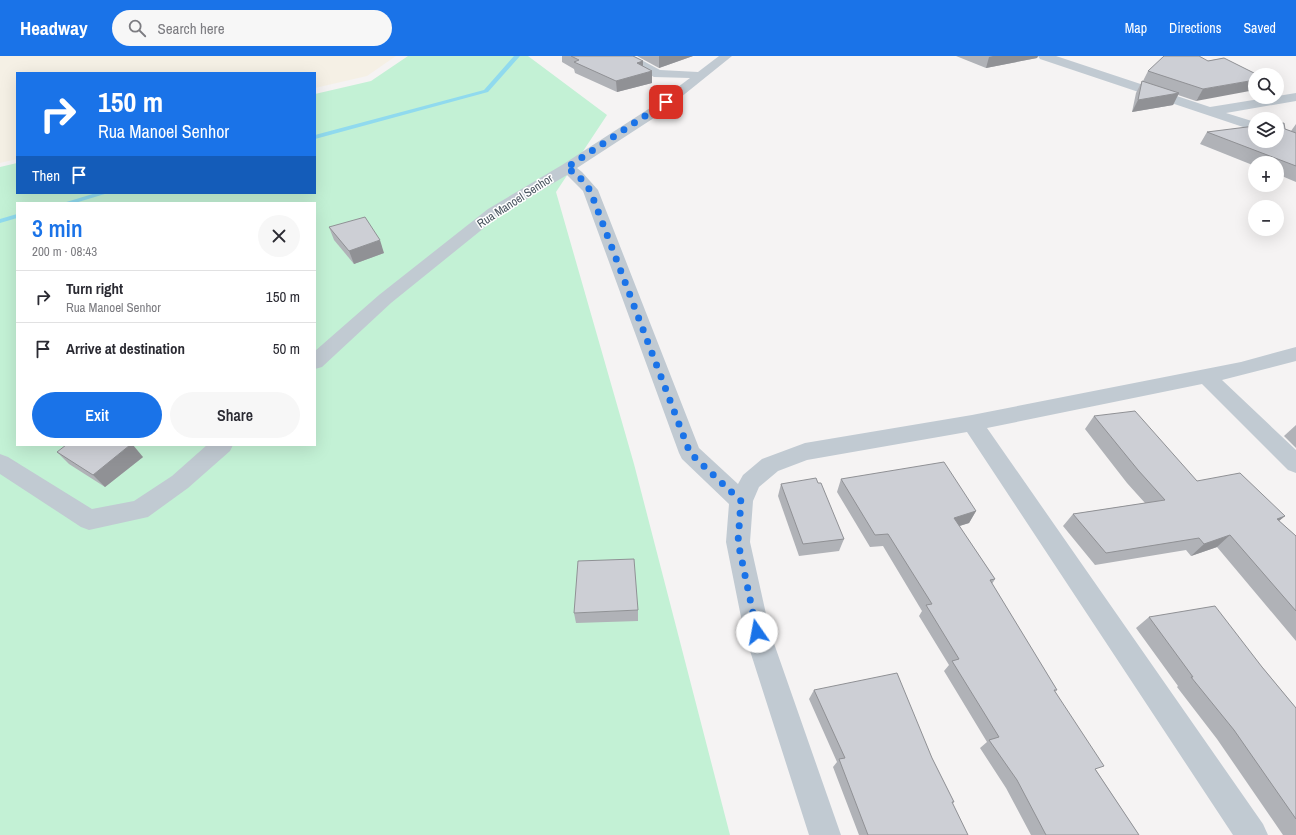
<!DOCTYPE html>
<html lang="en">
<head>
<meta charset="utf-8">
<style>
  :root { --surface:#fff; --page:#f7f7f7; --text:#2b2b33; --muted:#7c7c81; --line:#e1e1e2; --accent:#1a73e8 }
  body { margin:0; font-family:"Archivo Narrow",sans-serif; background:var(--page); color:var(--text); height:100vh; display:flex; flex-direction:column; font-size:15px; white-space:nowrap }
  * { box-sizing:border-box; margin:0 }
  p { font-size:13px; color:var(--muted) }
  .icon { flex:none; width:22px; height:22px; fill:none; stroke:currentColor; stroke-width:2; stroke-linecap:round; stroke-linejoin:round }
  .map { position:relative; flex:1; overflow:hidden }
  .panel { position:absolute; left:16px; top:146px; width:300px; height:244px; display:flex; flex-direction:column; background:var(--surface); border-radius:0px; box-shadow:0 4px 16px #0002 }
  .panel>* { flex:none }
  .guide { position:absolute; left:16px; top:16px; width:300px; height:122px; border-radius:0px; box-shadow:0 4px 16px #0002; background:#1a73e8; color:#fff; overflow:hidden }
  .tools { position:absolute; left:1248px; top:12px; display:grid; gap:8px }
  .tools a { display:grid; place-items:center; width:36px; height:36px; border-radius:50%; background:var(--surface); box-shadow:0 4px 16px #0002; font-size:20px }
  .pin { position:absolute; display:grid; place-items:center; width:34px; height:34px; color:#fff; margin:-17px; border-radius:8px; box-shadow:0 2px 6px #0006 }
  .me { position:absolute; width:44px; margin:-22px; rotate:348deg; stroke-linejoin:round; filter:drop-shadow(0 0 3px #0008) }
  .turn { display:flex; align-items:center; gap:14px; height:84px; padding:0 16px; font-size:18px }
  .turn .icon { width:52px; height:52px; stroke-width:2.5 }
  .turn b { display:block; font-size:28px; line-height:34px }
  .then { display:flex; align-items:center; height:38px; padding:0 16px; background:#0003; gap:8px; font-size:15px }
  .round { display:grid; place-items:center; flex:none; width:42px; height:42px; border-radius:21px; background:var(--page) }
  .overview { display:flex; align-items:center; justify-content:space-between; height:68px; padding:0 16px }
  h1 { font-size:24px; font-weight:600; line-height:30px; color:var(--accent) }
  .cta { display:flex; gap:8px; margin-top:auto; padding:8px 16px }
  .cta a { flex:1; height:46px; border-radius:24px; background:var(--accent); color:#fff; font-size:16px; font-weight:600; line-height:46px; text-align:center }
  .cta a+a { background:var(--page); color:var(--text) }
  ul { padding:0; list-style:none }
  li { display:flex; align-items:center; gap:12px; height:52px; padding:0 16px; border-top:1px solid var(--line) }
  li div { flex:1 }
  li b { display:block; font-size:15px }
  li em { font-style:normal }
  header { display:flex; align-items:center; gap:24px; box-sizing:border-box; height:56px; padding:0 20px; background:var(--accent); color:#fff }
  header strong { font-size:19px }
  nav { display:flex; gap:22px; margin-inline-start:auto; font-size:14px }
  .search { width:280px; height:36px; background:var(--page); display:flex; align-items:center; gap:10px; box-sizing:border-box; padding:0 14px; border-radius:22px; color:var(--muted); font-size:15px }
  .map>svg:first-child { display:block }
</style>
</head>
<body>
<header>
<strong>Headway</strong>
<div class="search"><svg class="icon" aria-label="search" viewBox="0 0 24 24"><circle cx="10" cy="10" r="6"/><path d="M15 15l6 6"/></svg>Search here</div>
<nav><a>Map</a><a>Directions</a><a>Saved</a></nav>
</header>
<div class="map">
<svg width="1296" height="779" viewBox="0 0 1296 779">
  <rect width="100%" height="100%" fill="#f5f3f3"/>
  <path fill="#c3f1d5" fill-rule="evenodd" d="M 408,0 L 528,0 L 607,59 L 556,136 L 634,408 L 730,779 L 0,779 L 0,111 L 17,107 L 17,137 L 315,137 L 315,38 L 371,25 ZM 17,147 L 315,147 L 315,389 L 17,389 Z"/>
  <path fill="#f5f0e5" d="M 0,0 L 396,0 L 367,20 L 315,32 L 315,17 L 17,17 L 17,103 L 0,107 Z"/>
  <g fill="none" stroke-linecap="round" stroke-linejoin="round">
    <g fill="#90daee" fill-rule="evenodd">
      <path d="M 514,0 L 520,0 L 488,36 L 315,83 L 315,79 L 484,34 Z"/>
      <path d="M 96,137 L 108,137 L 75,147 L 63,147 Z"/>
      <path d="M 17,158 L 17,162 L 0,167 L 0,163 Z"/>
    </g>
    <g fill="#c1cad2" fill-rule="evenodd">
      <path d="M 619,0 L 634,0 L 660,14 L 698,16 L 719,0 L 732,0 L 660,58 L 577,112 L 582,116 L 598,134 L 699,392 L 738,428 L 743,419 L 762,403 L 805,387 L 972,359 L 1241,306 L 1296,291 L 1296,305 L 1222,324 L 1296,394 L 1296,417 L 1288,414 L 1202,328 L 987,372 L 1263,768 L 1268,779 L 1233,779 L 967,376 L 807,404 L 778,415 L 759,431 L 753,445 L 750,486 L 770,576 L 841,779 L 809,779 L 744,576 L 726,486 L 729,448 L 682,403 L 679,397 L 583,135 L 567,119 L 500,159 L 391,247 L 322,311 L 315,313 L 315,295 L 379,239 L 488,153 L 562,109 L 650,52 L 690,22 L 654,21 L 621,3 Z"/>
      <path d="M 1038,0 L 1056,0 L 1210,51 L 1296,37 L 1296,45 L 1226,57 L 1255,66 L 1255,75 L 1040,3 Z"/>
      <path d="M 207,389 L 233,389 L 230,395 L 188,432 L 148,461 L 89,474 L 81,471 L 0,418 L 0,398 L 8,401 L 92,453 L 134,445 L 172,420 Z"/>
    </g>
  </g>
  <g fill="#b0b2b7">
    <path d="M 562,0 L 633,0 L 643,5 L 643,11 L 652,15 L 652,27 L 617,36 L 575,17 L 574,13 L 562,6 Z"/>
    <path d="M 637,0 L 693,0 L 659,12 Z"/>
    <path d="M 956,0 L 1038,0 L 1037,2 L 986,12 Z"/>
    <path d="M 1224,2 L 1196,45 L 1178,39 L 1173,49 L 1132,56 L 1136,37 L 1142,25 L 1143,25 L 1148,15 Z"/>
    <path d="M 1296,68 L 1296,126 L 1277,118 L 1277,107 L 1255,107 L 1255,110 L 1200,88 L 1207,76 L 1285,73 L 1291,75 Z"/>
    <path d="M 329,171 L 384,197 L 354,208 L 334,184 Z"/>
    <path d="M 1094,360 L 1197,425 L 1285,460 L 1279,465 L 1296,480 L 1296,585 L 1217,491 L 1191,500 L 1186,494 L 1095,509 L 1063,470 L 1073,458 L 1145,447 L 1127,427 L 1085,373 Z"/>
    <path d="M 1296,369 L 1296,392 L 1284,380 Z"/>
    <path d="M 57,396 L 143,401 L 105,431 L 69,408 Z"/>
    <path d="M 841,423 L 976,455 L 969,467 L 959,470 L 995,523 L 992,528 L 1057,634 L 1055,635 L 1096,714 L 1139,779 L 1031,779 L 1006,732 L 980,692 L 987,686 L 944,615 L 949,609 L 919,560 L 922,555 L 883,490 L 870,491 L 837,436 Z"/>
    <path d="M 818,427 L 844,483 L 839,495 L 799,500 L 778,440 L 781,428 Z"/>
    <path d="M 638,554 L 638,565 L 576,567 L 574,557 Z"/>
    <path d="M 1149,561 L 1262,611 L 1296,652 L 1296,779 L 1283,779 L 1217,683 L 1177,631 L 1178,630 L 1136,572 Z"/>
    <path d="M 814,634 L 932,702 L 954,746 L 952,747 L 968,779 L 859,779 L 833,711 L 837,706 L 809,643 Z"/>
  </g>
  <g fill="#909195">
    <path d="M 659,0 L 693,0 L 659,12 Z"/>
    <path d="M 993,0 L 1038,0 L 1037,2 L 986,12 L 989,1 Z"/>
    <path d="M 643,5 L 643,17 L 637,7 Z"/>
    <path d="M 652,15 L 652,27 L 617,36 L 616,25 Z"/>
    <path d="M 1255,24 L 1255,34 L 1196,45 L 1203,33 Z"/>
    <path d="M 1179,37 L 1173,49 L 1132,56 L 1138,44 Z"/>
    <path d="M 380,184 L 384,197 L 354,208 L 349,195 Z"/>
    <path d="M 130,389 L 133,389 L 143,401 L 105,431 L 93,419 Z"/>
    <path d="M 976,455 L 969,467 L 947,474 L 954,462 Z"/>
    <path d="M 1285,460 L 1270,472 L 1277,463 Z"/>
    <path d="M 1230,479 L 1217,491 L 1191,500 L 1204,488 Z"/>
  </g>
  <g fill="#cdcfd5" stroke="#909195">
    <path d="M 571,0 L 633,0 L 643,5 L 637,7 L 652,15 L 616,25 L 574,6 L 579,4 Z"/>
    <path d="M 1164,0 L 1199,0 L 1208,5 L 1224,2 L 1258,19 L 1255,19 L 1255,24 L 1203,33 L 1148,15 Z"/>
    <path d="M 1142,25 L 1179,37 L 1138,44 Z"/>
    <path d="M 1284,67 L 1285,73 L 1296,77 L 1296,110 L 1207,76 L 1255,70 L 1255,85 L 1277,85 L 1277,68 Z"/>
    <path d="M 365,161 L 380,184 L 349,195 L 329,171 Z"/>
    <path d="M 1135,355 L 1197,425 L 1240,417 L 1285,460 L 1277,463 L 1296,480 L 1296,555 L 1230,479 L 1204,488 L 1199,482 L 1106,497 L 1073,458 L 1165,444 L 1138,414 L 1094,360 Z"/>
    <path d="M 66,389 L 130,389 L 93,419 L 57,396 Z"/>
    <path d="M 944,406 L 976,455 L 954,462 L 995,523 L 990,524 L 1057,634 L 1054,634 L 1104,710 L 1095,713 L 1139,779 L 1046,779 L 1017,724 L 989,684 L 999,681 L 952,605 L 959,603 L 926,549 L 932,548 L 888,478 L 875,479 L 841,423 Z"/>
    <path d="M 816,422 L 818,427 L 821,427 L 844,483 L 803,488 L 781,428 Z"/>
    <path d="M 634,503 L 638,554 L 574,557 L 578,505 Z"/>
    <path d="M 1215,550 L 1262,611 L 1296,652 L 1296,763 L 1234,674 L 1191,621 L 1193,621 L 1149,561 Z"/>
    <path d="M 897,617 L 932,702 L 954,746 L 952,746 L 968,779 L 868,779 L 839,703 L 845,702 L 814,634 Z"/>
  </g>
  <g fill="none" stroke-linecap="round" stroke-linejoin="round">
    <path stroke="#1a73e8" stroke-width="7" stroke-dasharray="0 12.6" d="M 666,46 L 566,112 L 577,118 L 590,134 L 690,397 L 741,445 L 738,486 L 757,576"/>
  </g>
  <g text-anchor="middle" stroke-width="3" stroke-linejoin="round" paint-order="stroke">
    <g font-size="12" fill="#4a5661" stroke="#fff">
      <text transform="translate(515 145) rotate(-33)" y="4">Rua Manoel Senhor</text>
    </g>
  </g>
</svg>
<div class="tools">
<a><svg class="icon" aria-label="search" viewBox="0 0 24 24"><circle cx="10" cy="10" r="6"/><path d="M15 15l6 6"/></svg></a>
<a><svg class="icon" aria-label="layers" viewBox="0 0 24 24"><path d="M12 4l9 5-9 5-9-5zM3 14l9 5 9-5"/></svg></a>
<a>+</a>
<a>−</a>
</div>
<div class="pin" style="left:666px;top:46px;background:#d93025"><svg class="icon" aria-label="arrive" viewBox="0 0 24 24"><path d="M6 21V4h12l-3 4 3 4H6"/></svg></div>
<svg class="me" style="left:757px;top:576px" viewBox="-20 -20 40 40"><circle r="19" fill="#fff"/><path d="M0-13L10 11 0 6-10 11z" fill="#1a73e8"/></svg>
<div class="guide">
<div class="turn"><svg class="icon" aria-label="right" viewBox="0 0 24 24"><path d="M7 20v-9h11M14 6l5 5-5 5"/></svg><div><b>150 m</b>Rua Manoel Senhor</div></div>
<div class="then">Then<svg class="icon" aria-label="arrive" viewBox="0 0 24 24"><path d="M6 21V4h12l-3 4 3 4H6"/></svg></div>
</div>
<section class="panel">
<div class="overview"><div><h1>3 min</h1><p>200 m · 08:43</p></div><a class="round"><svg class="icon" aria-label="close" viewBox="0 0 24 24"><path d="M6 6l12 12M18 6L6 18"/></svg></a></div>
<ul>
<li><svg class="icon" aria-label="right" viewBox="0 0 24 24"><path d="M7 20v-9h11M14 6l5 5-5 5"/></svg><div><b>Turn right</b><p>Rua Manoel Senhor</p></div><em>150 m</em></li>
<li><svg class="icon" aria-label="arrive" viewBox="0 0 24 24"><path d="M6 21V4h12l-3 4 3 4H6"/></svg><div><b>Arrive at destination</b></div><em>50 m</em></li>
</ul>
<div class="cta"><a>Exit</a><a>Share</a></div>
</section>
</div>
</body>
</html>
